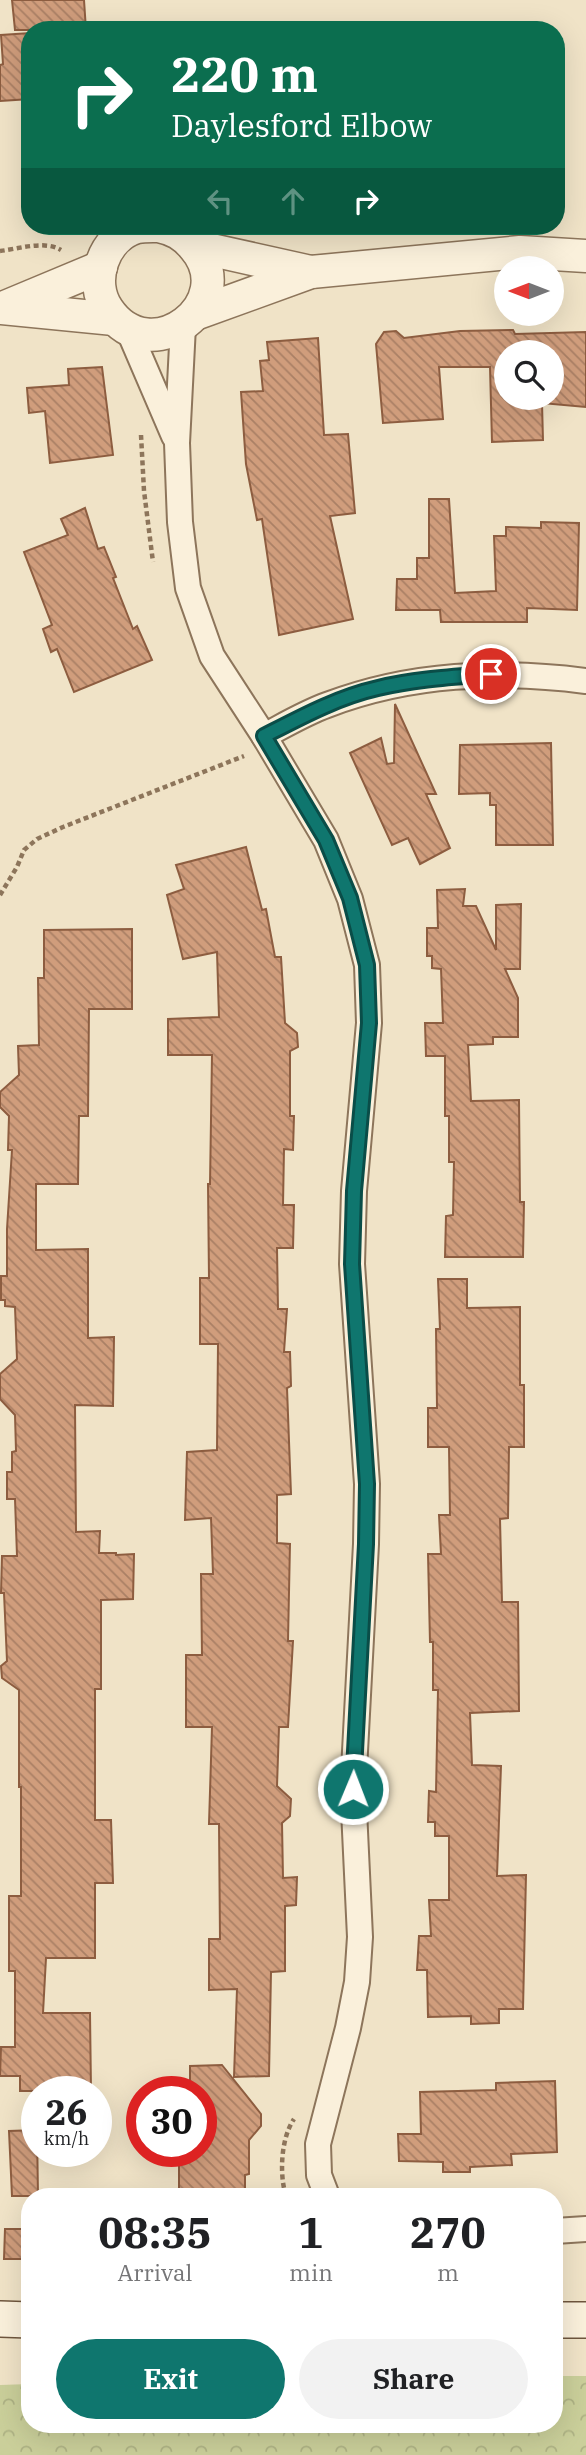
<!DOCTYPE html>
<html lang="en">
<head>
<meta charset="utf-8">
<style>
  :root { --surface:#fff; --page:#f2f2f2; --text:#202124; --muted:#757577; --accent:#0f766e }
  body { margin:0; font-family:"IBM Plex Serif",serif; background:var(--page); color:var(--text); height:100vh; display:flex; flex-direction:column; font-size:26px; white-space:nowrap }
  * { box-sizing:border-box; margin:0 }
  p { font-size:23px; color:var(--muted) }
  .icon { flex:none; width:38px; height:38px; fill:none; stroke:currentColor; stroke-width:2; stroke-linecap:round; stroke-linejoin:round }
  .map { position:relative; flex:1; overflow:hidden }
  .drawer { position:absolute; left:21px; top:2188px; width:542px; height:245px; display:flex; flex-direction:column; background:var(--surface); border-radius:28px; box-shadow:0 7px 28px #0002 }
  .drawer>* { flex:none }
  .hud { position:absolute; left:21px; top:21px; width:544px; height:214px; border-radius:28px; box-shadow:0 7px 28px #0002; background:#0b6e4f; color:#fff; overflow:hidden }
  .needle { width:46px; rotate:270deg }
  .fabs { position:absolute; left:494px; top:256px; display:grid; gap:14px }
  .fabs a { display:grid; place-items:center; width:70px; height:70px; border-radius:50%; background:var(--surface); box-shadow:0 7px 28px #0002; font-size:35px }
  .speed { position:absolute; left:21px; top:2076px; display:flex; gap:14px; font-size:35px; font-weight:700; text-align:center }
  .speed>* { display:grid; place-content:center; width:91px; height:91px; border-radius:50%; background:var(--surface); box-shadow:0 7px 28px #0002; line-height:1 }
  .speed small { font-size:18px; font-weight:400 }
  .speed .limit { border:10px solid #d22; background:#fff; color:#111 }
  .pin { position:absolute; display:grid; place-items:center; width:60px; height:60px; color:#fff; margin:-30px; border:4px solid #fff; border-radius:50%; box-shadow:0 2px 7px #0007 }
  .me { position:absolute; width:77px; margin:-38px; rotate:1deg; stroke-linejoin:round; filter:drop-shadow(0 0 5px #0008) }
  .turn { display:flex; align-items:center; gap:24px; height:147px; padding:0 35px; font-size:32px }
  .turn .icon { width:91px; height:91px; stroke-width:2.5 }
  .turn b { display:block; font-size:49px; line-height:60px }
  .lanes { display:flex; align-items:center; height:66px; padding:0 35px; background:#0003; justify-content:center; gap:35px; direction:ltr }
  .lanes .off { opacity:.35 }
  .eta { display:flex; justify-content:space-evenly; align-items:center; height:119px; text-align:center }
  .eta b { font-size:42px; font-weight:700; line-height:49px }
  .action { display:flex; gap:14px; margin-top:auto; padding:14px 35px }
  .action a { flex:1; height:80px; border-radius:42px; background:var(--accent); color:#fff; font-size:28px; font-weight:700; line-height:80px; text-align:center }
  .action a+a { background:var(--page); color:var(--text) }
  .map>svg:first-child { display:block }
</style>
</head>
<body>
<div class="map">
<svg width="586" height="2455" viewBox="0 0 586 2455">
  <defs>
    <pattern id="park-crowns" width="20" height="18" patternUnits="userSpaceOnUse" patternTransform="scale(1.75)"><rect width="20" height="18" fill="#cacf9a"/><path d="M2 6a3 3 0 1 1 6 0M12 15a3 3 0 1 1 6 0" fill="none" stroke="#aeb284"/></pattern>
    <pattern id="building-back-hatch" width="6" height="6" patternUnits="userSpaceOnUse" patternTransform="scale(1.75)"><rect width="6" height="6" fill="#d09d7c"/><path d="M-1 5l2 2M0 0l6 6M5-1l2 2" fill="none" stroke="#aa8065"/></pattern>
  </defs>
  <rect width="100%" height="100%" fill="#f0e3c7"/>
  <path fill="url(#park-crowns)" d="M 555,2376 L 586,2376 L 586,2455 L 0,2455 L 0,2385 L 30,2384 L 30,2424 L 555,2424 Z"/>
  <g fill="url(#building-back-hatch)" stroke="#8d5d40" stroke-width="2" fill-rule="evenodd">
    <path d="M 12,0 L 84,0 L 86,30 L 15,30 Z"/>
    <path d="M 30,33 L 30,99 L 0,101 L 0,65 L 3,64 L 1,35 Z"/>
    <path d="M 513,330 L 515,334 L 586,332 L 586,407 L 542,403 L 543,440 L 492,442 L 490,367 L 439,367 L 443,419 L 383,423 L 376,344 L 384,332 L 396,331 L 404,338 L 460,331 ZM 506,352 L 551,352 L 551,397 L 506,397 Z"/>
    <path d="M 318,338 L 324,435 L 348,434 L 355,513 L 330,516 L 353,619 L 279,635 L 262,519 L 257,520 L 246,464 L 241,392 L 263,391 L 260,361 L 269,360 L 267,342 Z"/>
    <path d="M 102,367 L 113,455 L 50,463 L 45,411 L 29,413 L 27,388 L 69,385 L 68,369 Z"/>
    <path d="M 429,499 L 449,499 L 455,593 L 496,591 L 494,536 L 506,536 L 506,527 L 541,528 L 541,522 L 579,523 L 577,610 L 527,608 L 527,622 L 441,622 L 440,610 L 396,610 L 397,579 L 417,579 L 417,558 L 429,558 Z"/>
    <path d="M 85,508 L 98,549 L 104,547 L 116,577 L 113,578 L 133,629 L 137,626 L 152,660 L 74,692 L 57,649 L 51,652 L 43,629 L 52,625 L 24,552 L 68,535 L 61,519 Z"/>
    <path d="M 395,704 L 436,794 L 426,794 L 450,848 L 420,864 L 408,838 L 392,845 L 350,753 L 381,738 L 387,764 L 394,763 Z"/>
    <path d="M 551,743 L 553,845 L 496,845 L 496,805 L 490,805 L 490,793 L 459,794 L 460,745 Z"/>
    <path d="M 246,847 L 262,910 L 266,909 L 275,957 L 281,957 L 285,1023 L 297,1033 L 298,1047 L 290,1051 L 290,1116 L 294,1116 L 293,1150 L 284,1149 L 283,1205 L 294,1205 L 293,1248 L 277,1248 L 278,1309 L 287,1309 L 284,1352 L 290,1352 L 291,1386 L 287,1388 L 291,1494 L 277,1495 L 277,1543 L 290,1544 L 288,1641 L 293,1641 L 288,1727 L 279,1727 L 277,1786 L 291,1799 L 290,1816 L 282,1823 L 283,1878 L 297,1877 L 296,1905 L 285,1906 L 285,1971 L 271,1972 L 269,2076 L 234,2077 L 237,1989 L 209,1990 L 209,1939 L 220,1939 L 219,1824 L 209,1824 L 212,1727 L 186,1727 L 186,1655 L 202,1655 L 201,1574 L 213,1574 L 211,1518 L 185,1520 L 187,1452 L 217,1450 L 218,1344 L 200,1344 L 200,1278 L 209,1278 L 208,1184 L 210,1184 L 212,1055 L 168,1055 L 168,1019 L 219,1017 L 217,952 L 183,959 L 167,895 L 184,889 L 176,865 Z"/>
    <path d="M 465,889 L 463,906 L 476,906 L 496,950 L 496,905 L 521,904 L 520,969 L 505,969 L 518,998 L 518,1037 L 493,1037 L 493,1044 L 468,1045 L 471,1101 L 519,1100 L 520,1202 L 524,1202 L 523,1257 L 445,1257 L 446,1216 L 453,1215 L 454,1162 L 449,1162 L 449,1116 L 445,1116 L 445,1056 L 426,1056 L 425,1023 L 443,1023 L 441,969 L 432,968 L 432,956 L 427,956 L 427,928 L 438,928 L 437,890 Z"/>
    <path d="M 132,929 L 132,1009 L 89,1009 L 88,1116 L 79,1116 L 78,1184 L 36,1184 L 36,1250 L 88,1249 L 88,1338 L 114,1337 L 113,1406 L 75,1405 L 76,1532 L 100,1531 L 99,1553 L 116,1553 L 116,1555 L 134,1554 L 133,1599 L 101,1600 L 101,1689 L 95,1689 L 95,1820 L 111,1820 L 113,1883 L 95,1883 L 95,1958 L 46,1958 L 43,2013 L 90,2013 L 91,2091 L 20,2091 L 20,2076 L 0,2076 L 1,2047 L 15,2047 L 15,1971 L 9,1971 L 9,1896 L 21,1896 L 21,1787 L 19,1787 L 19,1690 L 2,1678 L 1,1666 L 7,1661 L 4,1593 L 1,1593 L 2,1556 L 17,1556 L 15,1499 L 7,1499 L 7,1472 L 12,1472 L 12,1452 L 16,1451 L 15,1415 L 0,1399 L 0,1374 L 17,1359 L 15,1307 L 5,1306 L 5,1300 L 1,1300 L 1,1276 L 7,1276 L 7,1229 L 12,1150 L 8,1150 L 9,1116 L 0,1107 L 0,1092 L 19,1075 L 18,1046 L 39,1045 L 38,978 L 44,978 L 44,930 Z"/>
    <path d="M 438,1279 L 467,1279 L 467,1308 L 520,1307 L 520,1385 L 524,1385 L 524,1447 L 509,1447 L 508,1518 L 500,1519 L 502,1602 L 518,1602 L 519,1711 L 470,1713 L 472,1765 L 501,1766 L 497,1876 L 526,1875 L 523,2009 L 499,2009 L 499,2023 L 471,2024 L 471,2016 L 428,2017 L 427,1970 L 417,1970 L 419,1936 L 431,1936 L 429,1900 L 449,1900 L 449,1836 L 435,1836 L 435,1822 L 428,1822 L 429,1791 L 436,1792 L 438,1690 L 433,1690 L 433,1642 L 430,1642 L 428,1554 L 441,1554 L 439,1515 L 450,1515 L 449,1447 L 428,1447 L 428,1408 L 437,1408 L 436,1329 L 440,1329 Z"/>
    <path d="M 222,2065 L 261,2114 L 261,2126 L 249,2140 L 249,2174 L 245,2175 L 245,2196 L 179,2196 L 179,2151 L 201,2151 L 201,2091 L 190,2091 L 190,2066 Z"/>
    <path d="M 555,2081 L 557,2152 L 511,2154 L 512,2165 L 470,2167 L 470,2172 L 443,2172 L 443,2162 L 399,2161 L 398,2134 L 421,2134 L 420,2092 L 496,2090 L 496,2083 Z"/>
    <path d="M 37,2130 L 38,2196 L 12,2196 L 9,2131 Z"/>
    <path d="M 5,2229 L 30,2229 L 30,2259 L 4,2259 Z"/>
  </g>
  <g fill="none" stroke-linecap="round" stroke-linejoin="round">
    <g stroke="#8d755b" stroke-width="28">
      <g id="minor">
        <path d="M 183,326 L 177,443 L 180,522 L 188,588 L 212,656 L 264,736 L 326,840 L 350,899 L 367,965 L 369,1023 L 354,1191 L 352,1264 L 367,1484 L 366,1544 L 353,1789 L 360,1937 L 357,1982 L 348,2028 L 318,2144 L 319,2175 L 327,2196"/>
        <path d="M 128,329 L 174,436"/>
        <path d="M 264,736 C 285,725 305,713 327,705 C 411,673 498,670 586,681"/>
        <path d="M 555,2231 L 586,2229"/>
      </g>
    </g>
    <g stroke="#8d755b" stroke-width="35">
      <g id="tertiary">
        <path d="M 153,226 C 148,226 142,226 137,227 C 103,237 88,282 108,310 C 151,373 242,302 194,247 C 184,235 174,229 159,226"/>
        <path d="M 194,246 L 311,272"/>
        <path d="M 5,307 L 101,267"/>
        <path d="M 2,308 L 114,319"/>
        <path d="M 195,314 L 311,272 L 520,252 L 586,256"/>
      </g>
    </g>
    <g stroke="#6f563e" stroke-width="38">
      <g id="secondary">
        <path d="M 0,2319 L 30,2320"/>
        <path d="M 555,2320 L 586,2320"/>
      </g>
    </g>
    <g stroke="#8d755b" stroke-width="4.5" stroke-dasharray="5 3.5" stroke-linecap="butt">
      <path d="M 0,251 C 18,249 45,240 61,250"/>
      <path d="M 141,435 L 144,491 L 153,562"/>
      <path d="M 0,895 L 17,867 L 24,850 L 37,839 L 63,827 L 244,756"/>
      <path d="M 286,2196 C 279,2174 281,2138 294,2119"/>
    </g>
    <use href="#minor" stroke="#faf0db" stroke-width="24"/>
    <use href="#tertiary" stroke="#faf0db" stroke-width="32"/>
    <use href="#secondary" stroke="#faf0db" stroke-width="35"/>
  </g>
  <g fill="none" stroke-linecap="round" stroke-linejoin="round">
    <g stroke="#0a4d48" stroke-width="18">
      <path id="route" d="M 353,1789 L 366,1544 L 367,1484 L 352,1264 L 354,1191 L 369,1023 L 367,965 L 350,898 L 326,840 L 264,736 C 301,717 338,697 378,688 C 415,679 453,677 491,674"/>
    </g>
    <use href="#route" stroke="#0f766e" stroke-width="12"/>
  </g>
</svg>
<div class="fabs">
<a><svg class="needle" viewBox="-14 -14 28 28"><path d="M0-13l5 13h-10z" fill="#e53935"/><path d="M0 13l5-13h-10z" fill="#757577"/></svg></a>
<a><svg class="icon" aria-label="search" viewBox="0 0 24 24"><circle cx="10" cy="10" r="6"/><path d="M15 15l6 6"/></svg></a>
</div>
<div class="speed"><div>26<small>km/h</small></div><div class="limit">30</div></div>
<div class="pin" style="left:491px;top:674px;background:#d93025"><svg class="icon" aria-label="arrive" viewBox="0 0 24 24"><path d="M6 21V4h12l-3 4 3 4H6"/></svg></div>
<svg class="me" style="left:353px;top:1789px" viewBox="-20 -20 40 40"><circle r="17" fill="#0f766e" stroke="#fff" stroke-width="3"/><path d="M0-11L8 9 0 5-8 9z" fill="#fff"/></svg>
<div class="hud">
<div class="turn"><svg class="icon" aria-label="right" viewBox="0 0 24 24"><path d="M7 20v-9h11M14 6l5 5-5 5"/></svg><div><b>220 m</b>Daylesford Elbow</div></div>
<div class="lanes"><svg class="icon off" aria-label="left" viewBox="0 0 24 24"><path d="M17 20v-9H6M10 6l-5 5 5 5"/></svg><svg class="icon off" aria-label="ahead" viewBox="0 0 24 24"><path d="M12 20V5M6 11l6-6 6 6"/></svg><svg class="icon" aria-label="right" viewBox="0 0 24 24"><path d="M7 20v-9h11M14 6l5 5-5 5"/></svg></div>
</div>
<section class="drawer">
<div class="eta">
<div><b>08:35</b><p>Arrival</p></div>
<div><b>1</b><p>min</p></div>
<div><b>270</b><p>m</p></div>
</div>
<div class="action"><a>Exit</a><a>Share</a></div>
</section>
</div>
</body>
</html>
